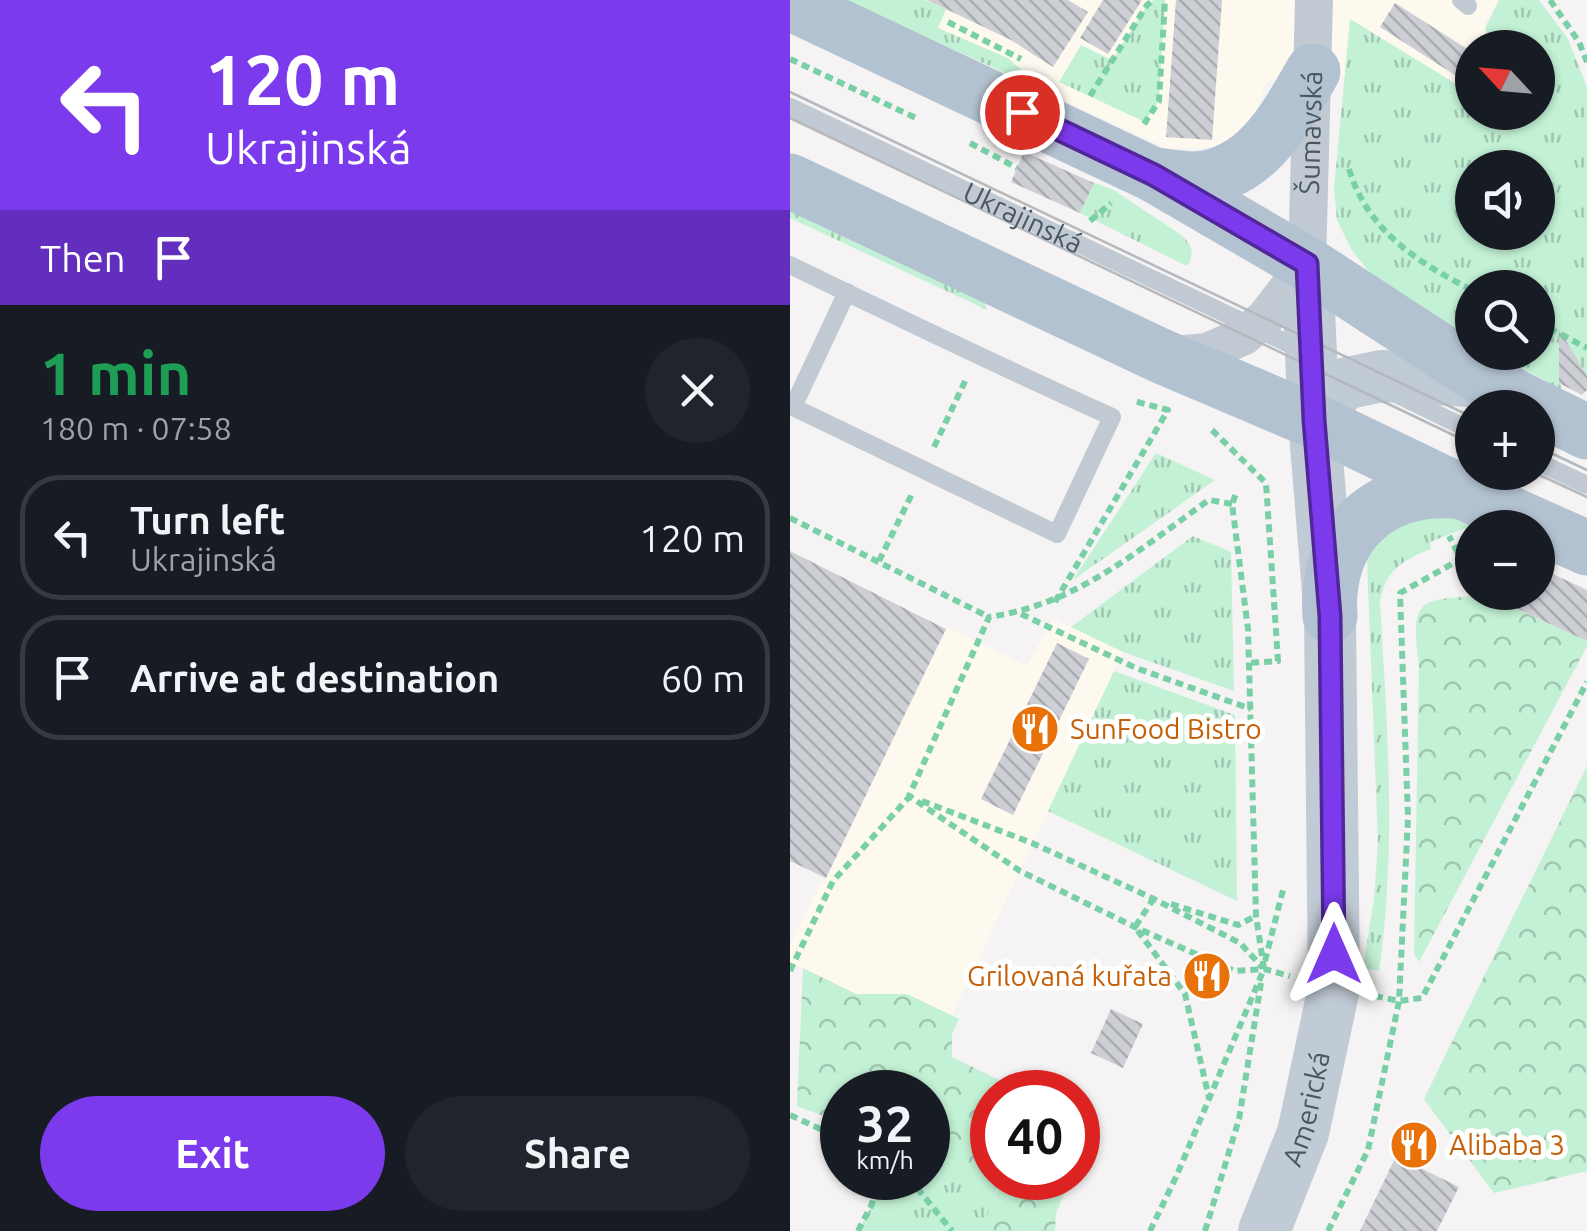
<!DOCTYPE html>
<html lang="en">
<head>
<meta charset="utf-8">
<style>
  :root { --surface:#171b24; --page:#20242c; --text:#f1f3f6; --muted:#9ea1a6; --line:#363941; --accent:#7c3aed }
  body { margin:0; font-family:Ubuntu,sans-serif; background:var(--page); color:var(--text); height:100vh; display:flex; flex-direction:column; font-size:38px; white-space:nowrap }
  * { box-sizing:border-box; margin:0 }
  p { font-size:32px; color:var(--muted) }
  .icon { flex:none; width:55px; height:55px; fill:none; stroke:currentColor; stroke-width:2; stroke-linecap:round; stroke-linejoin:round }
  .map { position:relative; flex:1; overflow:hidden }
  .panel { display:flex; flex-direction:column; background:var(--surface); width:790px }
  .panel>* { flex:none }
  .top-card { background:#7c3aed; color:#fff; overflow:hidden }
  .needle { width:65px; rotate:296deg }
  .fabs { position:absolute; left:665px; top:30px; display:grid; gap:20px }
  .fabs a { display:grid; place-items:center; width:100px; height:100px; border-radius:50%; background:var(--surface); box-shadow:0 2px 8px #0004; font-size:50px }
  .speed { position:absolute; left:30px; top:1070px; display:flex; gap:20px; font-size:50px; font-weight:700; text-align:center }
  .speed>* { display:grid; place-content:center; width:130px; height:130px; border-radius:50%; background:var(--surface); box-shadow:0 2px 8px #0004; line-height:1 }
  .speed small { font-size:25px; font-weight:400 }
  .speed .limit { border:15px solid #d22; background:#fff; color:#111 }
  .pin { position:absolute; display:grid; place-items:center; width:85px; height:85px; color:#fff; margin:-42px; border:5px solid #fff; border-radius:50%; box-shadow:0 2px 10px #0007 }
  .me { position:absolute; width:110px; margin:-55px; rotate:0deg; stroke-linejoin:round; filter:drop-shadow(0 0 8px #0008) }
  .turn { display:flex; align-items:center; gap:35px; height:210px; padding:0 40px; font-size:45px }
  .turn .icon { width:130px; height:130px; stroke-width:2.5 }
  .turn b { display:block; font-size:70px; line-height:85px }
  .then { display:flex; align-items:center; height:95px; padding:0 40px; background:#0003; gap:20px; font-size:38px }
  .round { display:grid; place-items:center; flex:none; width:105px; height:105px; border-radius:52px; background:var(--page) }
  .overview { display:flex; align-items:center; justify-content:space-between; height:170px; padding:0 40px }
  h1 { font-size:60px; font-weight:700; line-height:75px; color:#1e9e55 }
  .cta { display:flex; gap:20px; margin-top:auto; padding:20px 40px }
  .cta a { flex:1; height:115px; border-radius:60px; background:var(--accent); color:#fff; font-size:40px; font-weight:700; line-height:115px; text-align:center }
  .cta a+a { background:var(--page); color:var(--text) }
  ul { padding:0; list-style:none }
  li { display:flex; align-items:center; gap:30px; height:125px; margin:0 20px 15px; padding:0 20px; border:5px solid var(--line); border-radius:40px }
  li div { flex:1 }
  li b { display:block; font-size:38px }
  li em { font-style:normal }
  main { display:flex; flex:1; min-height:0 }
  .map>svg:first-child { display:block }
</style>
</head>
<body>
<main>
<section class="panel">
<div class="top-card">
<div class="turn"><svg class="icon" aria-label="left" viewBox="0 0 24 24"><path d="M17 20v-9H6M10 6l-5 5 5 5"/></svg><div><b>120 m</b>Ukrajinská</div></div>
<div class="then">Then<svg class="icon" aria-label="arrive" viewBox="0 0 24 24"><path d="M6 21V4h12l-3 4 3 4H6"/></svg></div>
</div>
<div class="overview"><div><h1>1 min</h1><p>180 m · 07:58</p></div><a class="round"><svg class="icon" aria-label="close" viewBox="0 0 24 24"><path d="M6 6l12 12M18 6L6 18"/></svg></a></div>
<ul>
<li><svg class="icon" aria-label="left" viewBox="0 0 24 24"><path d="M17 20v-9H6M10 6l-5 5 5 5"/></svg><div><b>Turn left</b><p>Ukrajinská</p></div><em>120 m</em></li>
<li><svg class="icon" aria-label="arrive" viewBox="0 0 24 24"><path d="M6 21V4h12l-3 4 3 4H6"/></svg><div><b>Arrive at destination</b></div><em>60 m</em></li>
</ul>
<div class="cta"><a>Exit</a><a>Share</a></div>
</section>
<div class="map">
<svg width="797" height="1231" viewBox="0 0 797 1231">
  <defs>
    <pattern id="grass-tufts" width="24" height="20" patternUnits="userSpaceOnUse" patternTransform="scale(2.5)"><rect width="24" height="20" fill="#c3f1d5"/><path d="M3 7l-1-3M5 7V3M7 7l1-3M15 17l-1-3M17 17v-4M19 17l1-3" fill="none" stroke="#a0c6b0"/></pattern>
    <pattern id="forest-crowns" width="20" height="18" patternUnits="userSpaceOnUse" patternTransform="scale(2.5)"><rect width="20" height="18" fill="#c3f1d5"/><path d="M2 6a3 3 0 1 1 6 0M12 15a3 3 0 1 1 6 0" fill="none" stroke="#a0c6b0"/></pattern>
    <pattern id="building-back-hatch" width="6" height="6" patternUnits="userSpaceOnUse" patternTransform="scale(2.5)"><rect width="6" height="6" fill="#cdcfd5"/><path d="M-1 5l2 2M0 0l6 6M5-1l2 2" fill="none" stroke="#a8abb0"/></pattern>
  </defs>
  <rect width="100%" height="100%" fill="#f5f3f3"/>
  <g fill="#fdf9ef">
    <path d="M 54,0 L 709,0 L 695,23 L 703,47 L 682,48 L 682,82 L 677,91 L 561,19 L 555,76 L 477,81 L 462,123 L 435,147 L 379,149 Z"/>
    <path d="M 0,551 L 237,666 L 263,618 L 333,652 L 162,1015 L 117,994 L 66,994 L 0,962 L 0,946 L 26,891 L 35,878 L 0,862 Z"/>
  </g>
  <g fill="url(#grass-tufts)" fill-rule="evenodd">
    <path d="M 54,0 L 136,0 L 156,9 L 148,28 L 218,58 L 255,91 Z"/>
    <path d="M 364,0 L 375,0 L 369,101 L 355,122 L 269,82 L 291,45 L 322,60 L 357,5 Z"/>
    <path d="M 709,0 L 749,0 L 778,39 L 797,87 L 797,377 L 769,378 L 772,390 L 704,353 L 748,352 L 748,288 L 682,288 L 682,339 L 580,273 L 561,249 L 547,220 L 544,189 L 560,19 L 676,90 L 682,82 L 682,112 L 748,112 L 748,48 L 703,47 L 695,29 ZM 682,168 L 748,168 L 748,232 L 682,232 Z"/>
    <path d="M 304,183 L 322,189 L 390,234 C 401,244 406,252 397,266 L 290,213 Z"/>
    <path d="M 0,199 L 195,302 L 197,310 L 0,218 Z"/>
    <path d="M 366,453 L 425,480 L 283,580 Z"/>
    <path d="M 626,504 L 712,527 L 682,528 L 682,537 L 675,528 L 640,542 L 641,549 C 613,560 595,570 590,602 C 597,728 607,845 589,971 L 573,968 L 584,899 L 588,843 L 577,559 L 582,540 Z"/>
    <path d="M 403,536 L 441,552 L 444,691 L 333,652 L 281,627 Z"/>
    <path d="M 324,671 L 445,715 L 447,901 L 258,811 Z"/>
    <path d="M 138,1154 L 210,1181 L 192,1231 L 68,1231 L 82,1205 L 87,1178 L 138,1178 Z"/>
  </g>
  <g fill="url(#forest-crowns)">
    <path d="M 696,595 L 797,641 L 797,646 L 629,962 L 624,954 L 629,665 C 619,593 632,601 696,595 Z"/>
    <path d="M 797,766 L 797,1171 L 704,1193 L 634,1099 Z"/>
    <path d="M 13,968 L 66,994 L 117,994 L 169,1019 L 162,1034 L 162,1057 L 234,1092 L 202,1092 L 202,1178 L 281,1178 L 266,1213 L 265,1231 L 192,1231 L 210,1182 L 138,1154 L 138,1092 L 52,1092 L 52,1123 L 7,1106 Z"/>
  </g>
  <g fill="url(#building-back-hatch)">
    <path d="M 137,0 L 278,0 L 298,12 L 263,67 L 221,40 Z"/>
    <path d="M 313,0 L 352,0 L 318,54 L 290,38 Z"/>
    <path d="M 386,0 L 432,0 L 422,140 L 376,137 Z"/>
    <path d="M 605,3 L 682,52 L 682,86 L 590,27 Z"/>
    <path d="M 234,152 L 304,183 L 290,213 L 221,182 Z"/>
    <path d="M 769,329 L 797,376 L 797,390 L 792,395 L 769,383 Z"/>
    <path d="M 0,551 L 156,629 L 36,878 L 0,861 Z"/>
    <path d="M 748,567 L 797,590 L 797,641 L 691,592 L 748,592 Z"/>
    <path d="M 267,643 L 299,659 L 223,815 L 191,799 Z"/>
    <path d="M 321,1009 L 353,1024 L 333,1068 L 301,1053 Z"/>
    <path d="M 606,1156 L 669,1187 L 647,1231 L 570,1231 Z"/>
  </g>
  <g fill="none" stroke-linecap="round" stroke-linejoin="round">
    <g stroke="#7ad0a6" stroke-width="6" stroke-dasharray="8 5" stroke-linecap="butt">
      <path d="M 760,0 L 789,42 L 797,62"/>
      <path d="M 158,22 L 231,59"/>
      <path d="M 0,59 L 126,118"/>
      <path d="M 300,96 L 357,5 L 364,0"/>
      <path d="M 354,124 L 369,101 L 375,0"/>
      <path d="M 180,143 L 227,168"/>
      <path d="M 559,169 C 577,230 628,263 682,290"/>
      <path d="M 300,221 L 321,203"/>
      <path d="M 748,322 L 797,348"/>
      <path d="M 422,430 L 476,483 L 488,661 L 459,663"/>
      <path d="M 144,447 L 177,377"/>
      <path d="M 442,504 L 419,500 C 348,550 288,604 199,617 L 119,796 L 230,871 L 345,927 L 444,971 L 474,969 L 500,976"/>
      <path d="M 0,518 L 199,617"/>
      <path d="M 89,561 L 122,494"/>
      <path d="M 265,602 L 378,410 L 344,401"/>
      <path d="M 231,614 L 346,668 L 461,709"/>
      <path d="M 132,801 L 242,843 L 362,898 L 450,943 L 473,968"/>
      <path d="M 364,898 L 345,927 L 395,994 L 419,1098"/>
      <path d="M 381,904 L 448,925 L 466,916"/>
      <path d="M 475,961 L 493,890"/>
      <path d="M 0,971 L 43,881 L 120,796"/>
      <path d="M 585,996 L 609,1001 L 632,998 L 797,682"/>
      <path d="M 0,1115 L 52,1139"/>
      <path d="M 119,1178 L 162,1231"/>
      <path d="M 68,1231 L 82,1204 L 87,1178"/>
      <path d="M 360,1231 L 386,1177 L 474,969 L 466,916 L 458,629 L 442,504 L 447,491"/>
      <path d="M 415,1231 L 449,1119 L 471,983"/>
      <path d="M 538,1231 L 578,1150 L 609,1001 L 618,818 L 610,593 L 671,559 L 659,536"/>
    </g>
    <g stroke="#c1cad2" stroke-width="18">
      <path d="M 671,0 L 678,6"/>
      <path id="s1" d="M 0,107 L 514,351"/>
      <path d="M 0,265 C 107,317 214,368 322,417 L 267,534 L 3,407 L 57,292"/>
      <path d="M 606,394 L 682,431"/>
      <path d="M 748,462 L 797,485"/>
    </g>
    <path stroke="#c1cad2" stroke-width="38" id="s2" d="M 375,356 L 417,352 L 454,336 L 475,318 L 517,264 L 524,0"/>
    <g stroke="#c1cbd6" stroke-width="52">
      <path d="M 524,421 L 553,384 L 592,376 L 698,382"/>
      <path id="s3" d="M 474,1231 L 513,1133 L 544,988 L 540,616 L 524,421 L 517,264"/>
    </g>
    <g stroke="#b3c2d1" stroke-width="55">
      <path d="M 0,3 L 364,175 L 517,264 L 698,382 L 747,408"/>
      <path d="M 364,175 C 377,176 391,179 404,179 C 466,176 496,118 523,71"/>
      <path d="M 0,181 L 371,356 L 524,421 L 672,492 L 797,548"/>
      <path d="M 748,408 L 797,432"/>
      <path d="M 540,616 C 534,534 592,482 672,492"/>
    </g>
    <g stroke="#b5b8bd" stroke-width="2.5">
      <path d="M 0,92 L 682,417"/>
      <path d="M 0,118 L 682,444"/>
      <path d="M 748,447 L 797,470"/>
      <path d="M 743,472 L 797,497"/>
    </g>
  </g>
  <g fill="none" stroke-linecap="round" stroke-linejoin="round">
    <g stroke="#51269a" stroke-width="25">
      <path id="route" d="M 232,112 L 364,175 L 517,264 L 524,420 L 540,616 L 544,954"/>
    </g>
    <use href="#route" stroke="#7c3aed" stroke-width="18"/>
  </g>
  <defs>
    <g id="restaurant-disc" transform="scale(2.5)"><circle r="9.5" fill="#e8710a" stroke="#fff"/><path d="M-5-6h1v4h1v-4h1v4h1v-4h1v5L-1.5 .5V6h-2V.5L-5-1ZM5-6V6H3V1.5H1.5Q1.5-4 5-6Z" fill="#fff"/></g>
  </defs>
  <g fill-rule="evenodd">
    <use href="#restaurant-disc" x="245" y="729"/>
    <use href="#restaurant-disc" x="417" y="976"/>
    <use href="#restaurant-disc" x="624" y="1145"/>
  </g>
  <g text-anchor="middle" stroke-width="10" stroke-linejoin="round" paint-order="stroke">
    <g font-size="28" fill="#4a5661" stroke="#fff">
      <text dy="10" stroke="none"><textPath href="#s2" startOffset="310">Šumavská</textPath></text>
      <text dy="10" stroke="none"><textPath href="#s1" startOffset="258">Ukrajinská</textPath></text>
      <text dy="10" stroke="none"><textPath href="#s3" startOffset="130">Americká</textPath></text>
    </g>
    <g font-size="28" fill="#c56008" stroke="#fff" text-anchor="start">
      <text x="280" y="739">SunFood Bistro</text>
      <text x="382" y="986" text-anchor="end">Grilovaná kuřata</text>
      <text x="659" y="1155">Alibaba 3</text>
    </g>
  </g>
</svg>
<div class="fabs">
<a><svg class="needle" viewBox="-14 -14 28 28"><path d="M0-13l5 13h-10z" fill="#e53935"/><path d="M0 13l5-13h-10z" fill="#9ea1a6"/></svg></a>
<a><svg class="icon" aria-label="sound" viewBox="0 0 24 24"><path d="M4 9h4l5-4v14l-5-4H4zM17 9q2 3 0 6"/></svg></a>
<a><svg class="icon" aria-label="search" viewBox="0 0 24 24"><circle cx="10" cy="10" r="6"/><path d="M15 15l6 6"/></svg></a>
<a>+</a>
<a>−</a>
</div>
<div class="speed"><div>32<small>km/h</small></div><div class="limit">40</div></div>
<div class="pin" style="left:232px;top:112px;background:#d93025"><svg class="icon" aria-label="arrive" viewBox="0 0 24 24"><path d="M6 21V4h12l-3 4 3 4H6"/></svg></div>
<svg class="me" style="left:544px;top:954px" viewBox="-20 -20 40 40"><path d="M0-17L14 15 0 8-14 15z" fill="#7c3aed" stroke="#fff" stroke-width="4"/></svg>
</div>
</main>
</body>
</html>
